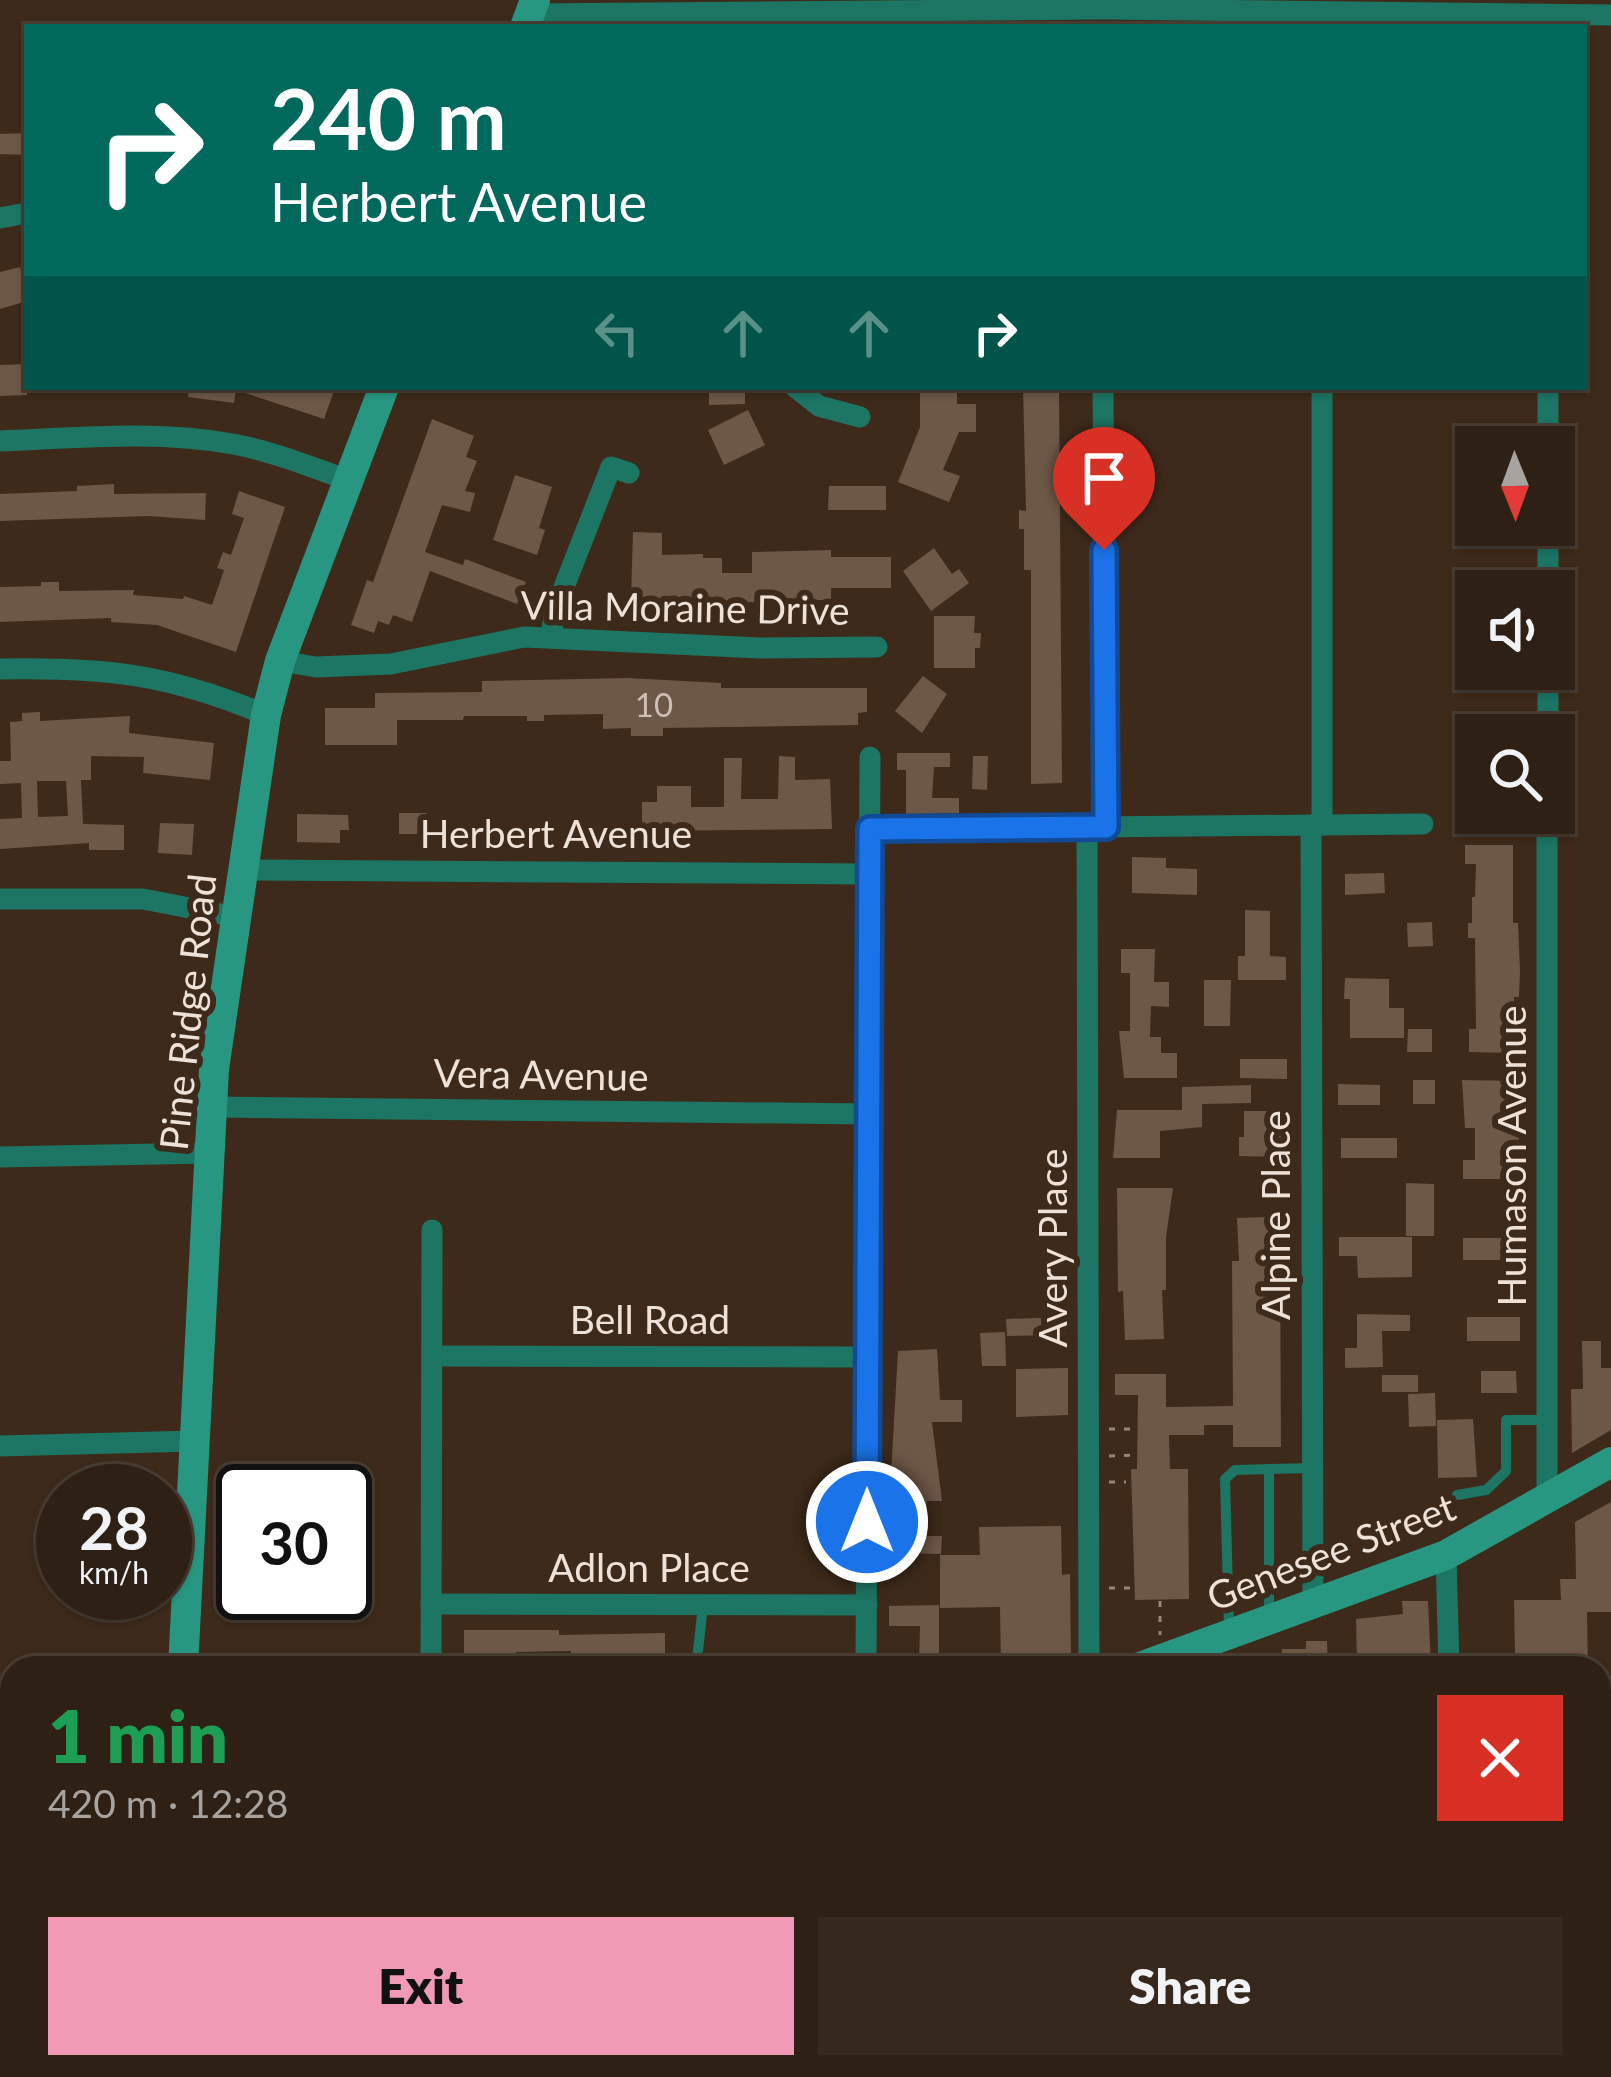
<!DOCTYPE html>
<html lang="en">
<head>
<meta charset="utf-8">
<style>
  :root { --surface:#2e2014; --page:#36281d; --text:#f1f3f6; --muted:#a7a3a0; --line:#493e34; --accent:#f09ab6 }
  body { margin:0; font-family:Lato,sans-serif; background:var(--page); color:var(--text); height:100vh; display:flex; flex-direction:column; font-size:45px; white-space:nowrap }
  * { box-sizing:border-box; margin:0 }
  p { font-size:39px; color:var(--muted) }
  .icon { flex:none; width:66px; height:66px; fill:none; stroke:currentColor; stroke-width:2; stroke-linecap:round; stroke-linejoin:round }
  .map { position:relative; flex:1; overflow:hidden }
  .side { position:absolute; left:0px; top:1656px; width:1611px; height:423px; display:flex; flex-direction:column; background:var(--surface); border-radius:36px 36px 0 0; box-shadow:0 3px 9px #0004,0 0 0 3px var(--line) }
  .side>* { flex:none }
  .top-card { position:absolute; left:24px; top:24px; width:1563px; height:366px; border-radius:0px; box-shadow:0 3px 9px #0004,0 0 0 3px var(--line); background:#00695c; color:#fff; overflow:hidden }
  .needle { width:78px; rotate:179deg }
  .tools { position:absolute; left:1455px; top:426px; display:grid; gap:24px }
  .tools a { display:grid; place-items:center; width:120px; height:120px; border-radius:0px; background:var(--surface); box-shadow:0 3px 9px #0004,0 0 0 3px var(--line); font-size:60px }
  .speed { position:absolute; left:36px; top:1464px; display:flex; gap:24px; font-size:60px; font-weight:700; text-align:center }
  .speed>* { display:grid; place-content:center; width:156px; height:156px; border-radius:50%; background:var(--surface); box-shadow:0 3px 9px #0004,0 0 0 3px var(--line); line-height:1 }
  .speed small { font-size:30px; font-weight:400 }
  .speed .limit { border:6px solid #111; border-radius:18px; background:#fff; color:#111 }
  .pin { position:absolute; display:grid; place-items:center; width:102px; height:102px; color:#fff; margin:-123px -51px; border-radius:50% 50% 50% 0; rotate:-45deg; box-shadow:0 0 12px #0007 }
  .pin .icon { rotate:45deg }
  .me { position:absolute; width:132px; margin:-66px; rotate:0deg; stroke-linejoin:round; filter:drop-shadow(0 0 9px #0008) }
  .turn { display:flex; align-items:center; gap:42px; height:252px; padding:0 48px; font-size:54px }
  .turn .icon { width:156px; height:156px; stroke-width:2.5 }
  .turn b { display:block; font-size:84px; line-height:102px }
  .lanes { display:flex; align-items:center; height:114px; padding:0 48px; background:#0003; justify-content:center; gap:60px; direction:ltr }
  .lanes .off { opacity:.35 }
  .round { display:grid; place-items:center; flex:none; width:126px; height:126px; border-radius:0px; background:var(--page) }
  .summary { display:flex; align-items:center; justify-content:space-between; height:204px; padding:0 48px }
  h1 { font-size:72px; font-weight:800; line-height:90px; color:#1e9e55 }
  .button { display:flex; gap:24px; margin-top:auto; padding:24px 48px }
  .button a { flex:1; height:138px; border-radius:0px; background:var(--accent); color:#111; font-size:48px; font-weight:800; line-height:138px; text-align:center }
  .button a+a { background:var(--page); color:var(--text) }
  .map>svg:first-child { display:block }
</style>
</head>
<body>
<div class="map">
<svg width="1611" height="2077" viewBox="0 0 1611 2077">
  <rect width="100%" height="100%" fill="#3d2a1a"/>
  <g fill="#6d5747" fill-rule="evenodd">
    <path d="M 27,133 L 27,155 L 0,154 L 0,134 Z"/>
    <path d="M 20,267 L 27,301 L 0,309 L 0,272 Z"/>
    <path d="M 27,364 L 27,395 L 0,396 L 0,365 Z"/>
    <path d="M 189,387 L 236,387 L 234,403 L 188,397 Z"/>
    <path d="M 237,387 L 323,387 L 334,391 L 324,419 L 236,390 Z"/>
    <path d="M 709,387 L 745,387 L 745,404 L 709,405 Z"/>
    <path d="M 920,387 L 957,387 L 957,404 L 976,404 L 976,432 L 959,432 L 943,470 L 960,476 L 949,502 L 898,482 L 920,427 Z"/>
    <path d="M 1023,387 L 1059,387 L 1062,783 L 1031,784 L 1031,570 L 1024,570 L 1024,529 L 1019,529 L 1019,510 L 1026,511 Z"/>
    <path d="M 748,410 L 765,445 L 724,465 L 708,430 Z"/>
    <path d="M 432,419 L 474,436 L 466,457 L 477,461 L 465,491 L 475,493 L 470,512 L 442,505 L 425,552 L 463,565 L 465,559 L 526,582 L 517,604 L 430,571 L 412,622 L 393,615 L 389,625 L 378,621 L 374,633 L 351,625 L 367,580 L 373,582 Z"/>
    <path d="M 515,475 L 552,487 L 539,528 L 545,530 L 537,555 L 493,540 Z"/>
    <path d="M 114,484 L 114,494 L 206,493 L 205,520 L 148,516 L 0,521 L 0,494 L 77,491 L 77,486 Z"/>
    <path d="M 829,486 L 886,486 L 886,510 L 828,510 Z"/>
    <path d="M 239,491 L 285,507 L 236,652 L 157,625 L 111,622 L 111,618 L 0,622 L 0,587 L 41,586 L 41,582 L 59,582 L 59,591 L 134,590 L 133,595 L 183,599 L 184,596 L 212,605 L 224,570 L 217,568 L 223,552 L 231,555 L 244,518 L 232,514 Z"/>
    <path d="M 633,532 L 662,533 L 662,555 L 703,554 L 703,558 L 722,558 L 722,573 L 752,573 L 752,552 L 831,550 L 831,557 L 891,557 L 891,588 L 831,588 L 831,600 L 812,600 L 812,604 L 631,598 Z"/>
    <path d="M 934,548 L 952,574 L 959,569 L 969,583 L 931,611 L 903,571 Z"/>
    <path d="M 934,616 L 975,616 L 974,633 L 981,633 L 980,648 L 975,648 L 975,668 L 934,668 Z"/>
    <path d="M 923,676 L 947,694 L 922,733 L 895,711 Z"/>
    <path d="M 628,678 L 721,683 L 721,688 L 867,688 L 867,712 L 858,713 L 858,725 L 663,728 L 663,736 L 631,736 L 631,728 L 603,729 L 603,714 L 544,715 L 544,721 L 527,721 L 527,716 L 464,716 L 463,720 L 397,720 L 397,745 L 325,745 L 325,708 L 375,708 L 375,693 L 482,692 L 482,681 Z"/>
    <path d="M 40,712 L 40,721 L 130,716 L 129,733 L 214,743 L 210,780 L 143,773 L 144,757 L 91,756 L 91,780 L 81,780 L 83,824 L 124,825 L 124,850 L 89,850 L 89,843 L 0,849 L 0,819 L 22,818 L 21,783 L 0,784 L 0,761 L 11,761 L 10,722 L 22,721 L 22,713 ZM 37,781 L 66,781 L 68,816 L 38,817 Z"/>
    <path d="M 897,753 L 950,753 L 950,767 L 934,767 L 932,798 L 959,798 L 959,813 L 906,814 L 906,770 L 897,770 Z"/>
    <path d="M 779,756 L 795,757 L 795,780 L 830,779 L 832,829 L 642,831 L 642,802 L 657,802 L 657,786 L 691,786 L 691,807 L 724,807 L 724,758 L 742,758 L 741,799 L 778,799 Z"/>
    <path d="M 973,756 L 988,756 L 987,790 L 972,789 Z"/>
    <rect x="399" y="813" width="28" height="21"/>
    <path d="M 297,814 L 348,815 L 349,830 L 340,830 L 340,843 L 297,842 Z"/>
    <path d="M 160,823 L 194,824 L 192,855 L 158,853 Z"/>
    <path d="M 1465,845 L 1513,845 L 1513,923 L 1518,923 L 1520,971 L 1519,997 L 1514,997 L 1519,1049 L 1513,1049 L 1513,1053 L 1469,1052 L 1469,1029 L 1476,1029 L 1475,938 L 1468,938 L 1468,923 L 1472,923 L 1472,897 L 1475,897 L 1476,864 L 1465,864 Z"/>
    <path d="M 1132,857 L 1166,858 L 1166,868 L 1197,869 L 1197,895 L 1132,893 Z"/>
    <path d="M 1384,873 L 1385,893 L 1345,895 L 1345,874 Z"/>
    <path d="M 1245,910 L 1270,911 L 1270,956 L 1286,957 L 1286,980 L 1238,980 L 1238,956 L 1245,956 Z"/>
    <path d="M 1432,922 L 1433,946 L 1408,947 L 1407,923 Z"/>
    <path d="M 1121,949 L 1155,949 L 1154,982 L 1169,982 L 1169,1007 L 1151,1006 L 1150,1037 L 1161,1037 L 1161,1053 L 1177,1053 L 1177,1078 L 1124,1078 L 1119,1031 L 1130,1031 L 1130,973 L 1121,973 Z"/>
    <path d="M 1345,978 L 1389,979 L 1389,1008 L 1404,1008 L 1404,1038 L 1350,1038 L 1350,999 L 1344,999 Z"/>
    <path d="M 1204,980 L 1231,980 L 1230,1026 L 1204,1026 Z"/>
    <path d="M 1408,1029 L 1432,1029 L 1432,1052 L 1407,1052 Z"/>
    <path d="M 1240,1059 L 1287,1059 L 1287,1079 L 1240,1078 Z"/>
    <rect x="1413" y="1080" width="22" height="24"/>
    <path d="M 1462,1080 L 1516,1081 L 1516,1107 L 1520,1107 L 1518,1179 L 1463,1179 L 1463,1160 L 1475,1160 L 1475,1128 L 1465,1128 Z"/>
    <path d="M 1338,1084 L 1380,1085 L 1380,1105 L 1338,1105 Z"/>
    <path d="M 1251,1085 L 1251,1103 L 1202,1104 L 1202,1127 L 1160,1131 L 1160,1158 L 1113,1158 L 1117,1110 L 1182,1110 L 1182,1087 Z"/>
    <path d="M 1244,1111 L 1287,1111 L 1289,1157 L 1239,1156 L 1239,1137 L 1244,1137 Z"/>
    <rect x="1341" y="1138" width="56" height="20"/>
    <path d="M 1406,1183 L 1434,1184 L 1434,1236 L 1406,1236 Z"/>
    <path d="M 1117,1188 L 1173,1188 L 1166,1237 L 1166,1290 L 1162,1290 L 1164,1339 L 1125,1340 L 1123,1291 L 1118,1292 Z"/>
    <path d="M 1289,1216 L 1290,1235 L 1280,1235 L 1281,1447 L 1233,1447 L 1233,1425 L 1204,1425 L 1204,1435 L 1169,1435 L 1170,1469 L 1188,1469 L 1189,1599 L 1135,1600 L 1131,1469 L 1137,1469 L 1138,1395 L 1115,1395 L 1115,1374 L 1166,1374 L 1166,1407 L 1233,1406 L 1232,1261 L 1239,1261 L 1237,1218 Z"/>
    <path d="M 1339,1237 L 1412,1237 L 1412,1277 L 1358,1278 L 1357,1256 L 1339,1256 Z"/>
    <rect x="1463" y="1238" width="52" height="22"/>
    <path d="M 1357,1314 L 1410,1315 L 1410,1331 L 1382,1331 L 1383,1367 L 1345,1368 L 1345,1348 L 1357,1348 Z"/>
    <path d="M 1066,1317 L 1066,1335 L 1007,1336 L 1006,1319 Z"/>
    <rect x="1467" y="1317" width="53" height="24"/>
    <path d="M 1005,1332 L 1006,1366 L 982,1366 L 980,1333 Z"/>
    <path d="M 1582,1341 L 1601,1341 L 1601,1368 L 1611,1368 L 1611,1430 L 1572,1453 L 1571,1389 L 1583,1389 Z"/>
    <path d="M 937,1349 L 940,1400 L 962,1400 L 962,1422 L 932,1422 L 942,1501 L 927,1501 L 927,1536 L 942,1536 L 941,1554 L 897,1553 L 898,1526 L 893,1526 L 894,1474 L 891,1474 L 898,1351 Z"/>
    <path d="M 1068,1368 L 1068,1415 L 1016,1417 L 1016,1369 Z"/>
    <path d="M 1481,1371 L 1516,1371 L 1517,1393 L 1481,1393 Z"/>
    <rect x="1382" y="1375" width="36" height="17"/>
    <path d="M 1435,1393 L 1436,1426 L 1409,1427 L 1408,1394 Z"/>
    <path d="M 1473,1419 L 1477,1477 L 1438,1478 L 1437,1420 Z"/>
    <path d="M 1611,1502 L 1611,1612 L 1587,1612 L 1588,1668 L 1540,1668 L 1540,1653 L 1515,1653 L 1514,1600 L 1561,1600 L 1560,1579 L 1576,1579 L 1575,1522 Z"/>
    <path d="M 1061,1526 L 1062,1575 L 1070,1574 L 1071,1659 L 1048,1668 L 1001,1668 L 1000,1607 L 940,1608 L 940,1555 L 980,1555 L 979,1527 Z"/>
    <path d="M 1402,1601 L 1428,1601 L 1431,1668 L 1357,1668 L 1356,1619 L 1403,1614 Z"/>
    <path d="M 939,1605 L 939,1661 L 919,1661 L 920,1626 L 889,1626 L 889,1606 Z"/>
    <path d="M 464,1630 L 559,1630 L 559,1635 L 665,1633 L 665,1668 L 571,1668 L 571,1651 L 516,1652 L 515,1668 L 464,1668 Z"/>
    <path d="M 1306,1641 L 1327,1641 L 1328,1668 L 1282,1668 L 1282,1649 L 1306,1649 Z"/>
  </g>
  <g fill="none" stroke-linecap="round" stroke-linejoin="round">
    <g stroke="#958578" stroke-width="3" stroke-dasharray="6 9" stroke-linecap="butt">
      <path d="M 1564,458 L 1564,514"/>
      <path d="M 1564,602 L 1564,658"/>
      <path d="M 1564,746 L 1564,802"/>
      <path d="M 1109,1429 L 1133,1429"/>
      <path d="M 1109,1456 L 1135,1455"/>
      <path d="M 1109,1482 L 1126,1482"/>
      <path d="M 1337,1560 L 1352,1561"/>
      <path d="M 1109,1588 L 1131,1588"/>
      <path d="M 1160,1601 L 1160,1635"/>
    </g>
    <g stroke="#1d7564" stroke-width="10">
      <path d="M 1457,1495 L 1486,1490 L 1506,1471 L 1506,1420 L 1548,1420"/>
      <path d="M 1269,1617 L 1269,1469"/>
      <path d="M 1229,1630 L 1225,1479 L 1235,1470 L 1313,1468"/>
      <path d="M 696,1668 L 703,1606"/>
    </g>
    <g stroke="#1d7564" stroke-width="21">
      <path d="M 529,14 L 1103,9 L 1611,15"/>
      <path d="M 0,218 L 27,213"/>
      <path d="M 795,387 L 819,406 L 860,417"/>
      <path d="M 1103,387 L 1106,827"/>
      <path d="M 1322,387 L 1322,825"/>
      <path d="M 1548,387 L 1548,447"/>
      <path d="M 0,441 C 77,438 157,430 233,444 C 272,451 311,467 348,480"/>
      <path d="M 1548,591 L 1548,525"/>
      <path d="M 551,637 L 555,610 L 611,467 L 629,473"/>
      <path d="M 280,661 L 316,667 L 391,664 L 524,637 L 760,648 L 877,647"/>
      <path d="M 0,669 C 105,667 169,674 266,715"/>
      <path d="M 1548,735 L 1548,669"/>
      <path d="M 1547,813 L 1547,1499"/>
      <path d="M 1311,825 L 1313,1604"/>
      <path d="M 1087,827 L 1089,1668"/>
      <path d="M 870,829 L 1423,824"/>
      <path d="M 242,870 L 870,874"/>
      <path d="M 0,899 L 143,899 L 236,917"/>
      <path d="M 213,1107 L 869,1114"/>
      <path d="M 0,1157 L 210,1153"/>
      <path d="M 432,1356 L 868,1357"/>
      <path d="M 0,1446 L 195,1441"/>
      <path d="M 1446,1555 L 1449,1668"/>
      <path d="M 431,1604 L 867,1605"/>
      <path d="M 431,1668 L 432,1230"/>
      <path d="M 866,1668 L 870,757"/>
      <path d="M 0,1723 L 12,1723"/>
      <path d="M 1599,1723 L 1611,1723"/>
      <path d="M 483,2067 L 483,2077"/>
      <path d="M 801,2067 L 801,2077"/>
      <path d="M 1200,2067 L 1200,2077"/>
      <path d="M 1457,2067 L 1457,2077"/>
    </g>
    <g stroke="#289782" stroke-width="30">
      <path d="M 525,27 L 535,0"/>
      <path d="M 183,1668 L 214,1069 L 266,715 L 280,661 L 384,387"/>
      <path d="M 1137,1668 L 1446,1555 L 1611,1462"/>
      <path d="M 0,2074 L 20,2067"/>
      <path d="M 148,2077 L 151,2067"/>
    </g>
  </g>
  <g fill="none" stroke-linecap="round" stroke-linejoin="round">
    <g stroke="#114b97" stroke-width="30">
      <path id="route" d="M 867,1522 L 870,829 L 1106,827 L 1104,550"/>
    </g>
    <use href="#route" stroke="#1a73e8" stroke-width="21"/>
  </g>
  <g text-anchor="middle" stroke-width="12" stroke-linejoin="round" paint-order="stroke">
    <g font-size="33" fill="#cebeb4">
      <text x="654" y="717">10</text>
    </g>
    <g font-size="39" fill="#eee1d8" stroke="#3d2a1a">
      <text transform="translate(685 608) rotate(1)" y="14">Villa Moraine Drive</text>
      <text x="556" y="848">Herbert Avenue</text>
      <text transform="translate(188 1012) rotate(-84)" y="14">Pine Ridge Road</text>
      <text transform="translate(541 1075) rotate(1)" y="14">Vera Avenue</text>
      <text transform="translate(1512 1156) rotate(-90)" y="14">Humason Avenue</text>
      <text transform="translate(1276 1215) rotate(-90)" y="14">Alpine Place</text>
      <text transform="translate(1053 1248) rotate(-90)" y="14">Avery Place</text>
      <text x="650" y="1334">Bell Road</text>
      <text transform="translate(1331 1552) rotate(-21)" y="14">Genesee Street</text>
      <text x="649" y="1582">Adlon Place</text>
    </g>
  </g>
</svg>
<div class="tools">
<a><svg class="needle" viewBox="-14 -14 28 28"><path d="M0-13l5 13h-10z" fill="#e53935"/><path d="M0 13l5-13h-10z" fill="#a7a3a0"/></svg></a>
<a><svg class="icon" aria-label="sound" viewBox="0 0 24 24"><path d="M4 9h4l5-4v14l-5-4H4zM17 9q2 3 0 6"/></svg></a>
<a><svg class="icon" aria-label="search" viewBox="0 0 24 24"><circle cx="10" cy="10" r="6"/><path d="M15 15l6 6"/></svg></a>
</div>
<div class="speed"><div>28<small>km/h</small></div><div class="limit">30</div></div>
<div class="pin" style="left:1104px;top:550px;background:#d93025"><svg class="icon" aria-label="arrive" viewBox="0 0 24 24"><path d="M6 21V4h12l-3 4 3 4H6"/></svg></div>
<svg class="me" style="left:867px;top:1522px" viewBox="-20 -20 40 40"><circle r="17" fill="#1a73e8" stroke="#fff" stroke-width="3"/><path d="M0-11L8 9 0 5-8 9z" fill="#fff"/></svg>
<div class="top-card">
<div class="turn"><svg class="icon" aria-label="right" viewBox="0 0 24 24"><path d="M7 20v-9h11M14 6l5 5-5 5"/></svg><div><b>240 m</b>Herbert Avenue</div></div>
<div class="lanes"><svg class="icon off" aria-label="left" viewBox="0 0 24 24"><path d="M17 20v-9H6M10 6l-5 5 5 5"/></svg><svg class="icon off" aria-label="ahead" viewBox="0 0 24 24"><path d="M12 20V5M6 11l6-6 6 6"/></svg><svg class="icon off" aria-label="ahead" viewBox="0 0 24 24"><path d="M12 20V5M6 11l6-6 6 6"/></svg><svg class="icon" aria-label="right" viewBox="0 0 24 24"><path d="M7 20v-9h11M14 6l5 5-5 5"/></svg></div>
</div>
<section class="side">
<div class="summary"><div><h1>1 min</h1><p>420 m · 12:28</p></div><a class="round" style="background:#d93025;color:#fff"><svg class="icon" aria-label="close" viewBox="0 0 24 24"><path d="M6 6l12 12M18 6L6 18"/></svg></a></div>
<div class="button"><a>Exit</a><a>Share</a></div>
</section>
</div>
</body>
</html>
